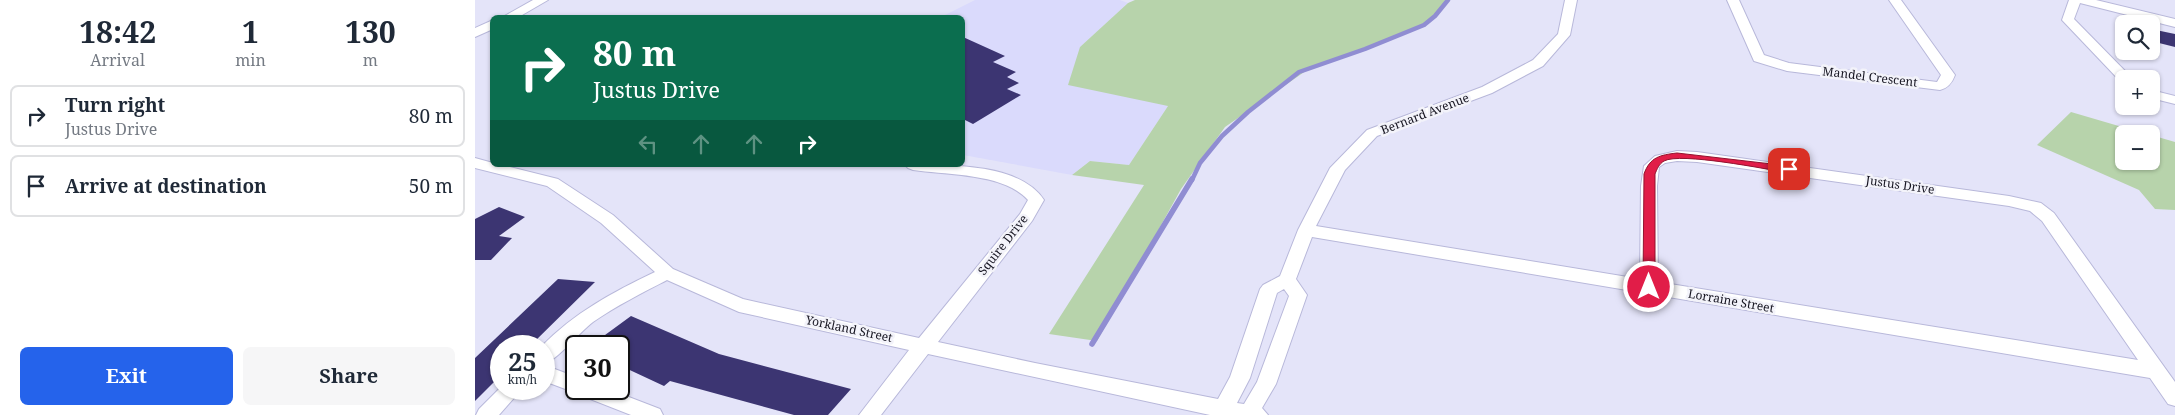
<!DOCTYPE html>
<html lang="en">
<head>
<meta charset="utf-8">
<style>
  :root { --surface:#fff; --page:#f6f6f7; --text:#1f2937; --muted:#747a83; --line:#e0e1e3; --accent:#2563eb }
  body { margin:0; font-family:"Noto Serif",serif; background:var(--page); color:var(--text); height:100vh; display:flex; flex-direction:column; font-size:19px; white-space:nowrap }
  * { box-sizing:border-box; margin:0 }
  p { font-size:16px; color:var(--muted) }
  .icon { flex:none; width:28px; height:28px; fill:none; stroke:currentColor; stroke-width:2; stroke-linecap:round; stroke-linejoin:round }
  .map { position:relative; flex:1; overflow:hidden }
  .details { display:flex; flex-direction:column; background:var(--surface); width:475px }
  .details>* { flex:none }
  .banner { position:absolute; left:15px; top:15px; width:475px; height:152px; border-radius:8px; box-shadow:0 1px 4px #0004; background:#0b6e4f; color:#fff; overflow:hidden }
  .tools { position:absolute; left:1640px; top:15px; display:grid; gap:10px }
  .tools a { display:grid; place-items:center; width:45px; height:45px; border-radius:8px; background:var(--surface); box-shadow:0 1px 4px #0004; font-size:25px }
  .speed { position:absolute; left:15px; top:335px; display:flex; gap:10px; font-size:25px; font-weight:700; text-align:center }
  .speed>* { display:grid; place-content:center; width:65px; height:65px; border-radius:50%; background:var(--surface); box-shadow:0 1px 4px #0004; line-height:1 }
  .speed small { font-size:12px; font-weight:400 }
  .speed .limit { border:2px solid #111; border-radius:8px; background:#fff; color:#111 }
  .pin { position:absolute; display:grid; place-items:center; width:42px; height:42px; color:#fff; margin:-21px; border-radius:10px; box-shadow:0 2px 8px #0006 }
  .me { position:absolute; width:55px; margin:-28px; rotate:0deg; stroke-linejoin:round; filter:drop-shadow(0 0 4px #0008) }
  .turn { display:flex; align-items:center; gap:18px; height:105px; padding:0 20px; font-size:22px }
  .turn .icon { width:65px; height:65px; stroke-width:2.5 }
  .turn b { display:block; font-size:35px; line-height:42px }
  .lanes { display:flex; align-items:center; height:48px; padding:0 20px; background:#0003; justify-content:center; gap:25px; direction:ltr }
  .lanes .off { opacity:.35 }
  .eta { display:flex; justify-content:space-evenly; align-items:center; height:85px; text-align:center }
  .eta b { font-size:30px; font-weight:700; line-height:35px }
  .primary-button { display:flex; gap:10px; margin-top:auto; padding:10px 20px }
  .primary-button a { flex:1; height:58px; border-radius:8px; background:var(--accent); color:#fff; font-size:20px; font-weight:700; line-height:58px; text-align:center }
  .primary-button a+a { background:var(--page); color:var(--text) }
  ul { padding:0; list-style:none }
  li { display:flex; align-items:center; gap:15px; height:62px; margin:0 10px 8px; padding:0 10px; border:2px solid var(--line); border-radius:8px }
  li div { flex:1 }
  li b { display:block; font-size:19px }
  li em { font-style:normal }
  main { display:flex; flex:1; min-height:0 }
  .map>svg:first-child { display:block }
</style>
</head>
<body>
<main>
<section class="details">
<div class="eta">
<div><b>18:42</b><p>Arrival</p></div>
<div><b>1</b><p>min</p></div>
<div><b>130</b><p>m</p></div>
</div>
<ul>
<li><svg class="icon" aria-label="right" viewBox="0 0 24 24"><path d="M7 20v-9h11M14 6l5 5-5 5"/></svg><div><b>Turn right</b><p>Justus Drive</p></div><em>80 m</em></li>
<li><svg class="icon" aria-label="arrive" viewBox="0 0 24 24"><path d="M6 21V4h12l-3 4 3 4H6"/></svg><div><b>Arrive at destination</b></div><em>50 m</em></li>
</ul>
<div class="primary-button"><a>Exit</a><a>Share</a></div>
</section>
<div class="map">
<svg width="1700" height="415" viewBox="0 0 1700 415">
  <rect width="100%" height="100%" fill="#e4e4f9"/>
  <path fill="#dadafc" d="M 500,0 L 645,0 L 653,3 L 605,47 L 693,106 L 654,165 L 615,161 L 597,175 L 488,155 L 488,18 L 464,18 Z"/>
  <g fill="#b7d3ab">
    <path d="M 660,0 L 973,0 L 951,25 L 835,68 L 750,127 L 706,189 L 622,341 L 574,334 L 669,185 L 597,175 L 615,161 L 654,165 L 693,106 L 593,85 L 605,47 L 653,3 Z"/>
    <path d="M 1596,112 L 1671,134 L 1649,134 L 1649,161 L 1676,161 L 1676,135 L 1700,142 L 1700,210 L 1680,209 L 1664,190 L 1562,145 Z"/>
  </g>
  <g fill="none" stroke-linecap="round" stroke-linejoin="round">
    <path stroke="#908dd2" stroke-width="4.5" d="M 717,180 L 725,163 L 747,136 L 773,112 L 824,72 L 890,49 L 949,25 L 960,16 L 973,0"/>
    <path stroke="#908dd2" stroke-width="5.5" d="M 617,344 L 717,179"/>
  </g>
  <g fill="#3c3572">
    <path d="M 1676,29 L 1700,34 L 1700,47 L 1676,41 Z"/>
    <path d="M 488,37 L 530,56 L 518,62 L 541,72 L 532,77 L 544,83 L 532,89 L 546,95 L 498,124 L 488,119 Z"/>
    <path d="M 24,207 L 50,217 L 24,236 L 37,238 L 16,260 L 0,260 L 0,219 Z"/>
    <path d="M 83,279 L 120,282 L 55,346 L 26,346 L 26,375 L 0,401 L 0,358 Z"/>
    <path d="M 156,316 L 244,354 L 376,389 L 353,415 L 319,415 L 195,381 L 189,386 L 144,365 L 144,346 L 115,346 Z"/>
  </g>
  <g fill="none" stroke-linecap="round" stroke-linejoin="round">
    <g stroke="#b8b8da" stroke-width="2">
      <g id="minor">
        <path d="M 58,0 L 73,0 L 42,18 L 26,18 Z"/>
        <path d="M 1090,0 L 1102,0 L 1095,35 L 1068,66 L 1017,93 L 902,136 L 870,170 L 841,226 L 1165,279 L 1166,186 L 1169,166 L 1180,156 L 1202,151 L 1222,152 L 1534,196 L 1566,203 L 1579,213 L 1700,382 L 1700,406 L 1693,404 L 1675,378 L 837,237 L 821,279 L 832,295 L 801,384 L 787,408 L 793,415 L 735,415 L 453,354 L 406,415 L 384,415 L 434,350 L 264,312 L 192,280 C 167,293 141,306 118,322 C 105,332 81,361 69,364 L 67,346 C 99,313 138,292 180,272 L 126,223 L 72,186 L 0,168 L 0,158 L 18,163 L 18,165 L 27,165 L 83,179 L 138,215 L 198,269 L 268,299 L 444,338 L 545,214 L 553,200 C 529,173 472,175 438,170 L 433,168 L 430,165 C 471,165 544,162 569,200 L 557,221 L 463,342 L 560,363 L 743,399 L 755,377 L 785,289 L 788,285 L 805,276 L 823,230 L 855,168 L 892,130 L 1007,87 L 1058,60 L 1083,34 ZM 1202,161 L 1222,162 L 1534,206 L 1555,211 L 1567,221 L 1663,360 L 1183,282 L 1182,186 L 1184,167 L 1190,163 ZM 809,289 L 814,296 L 782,382 L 769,404 L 762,403 L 775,378 L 802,293 Z"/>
        <path d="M 1252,0 L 1264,0 L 1289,55 L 1314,63 L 1462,82 L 1466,75 L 1414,0 L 1426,0 L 1480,75 C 1477,83 1473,88 1465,90 L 1312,71 L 1279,61 Z"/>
        <path d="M 1594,0 L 1621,0 L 1700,19 L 1700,27 L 1605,3 L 1599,19 L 1658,79 L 1649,79 L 1649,83 L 1646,82 L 1587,20 Z"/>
        <path d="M 18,20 L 18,29 L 0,37 L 0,28 Z"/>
        <path d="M 1676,90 L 1700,96 L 1700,104 L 1676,98 Z"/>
        <path d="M 69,365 L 101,377 L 101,389 L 133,389 L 185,409 L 188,415 L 156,415 L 105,395 L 104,392 L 101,393 L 69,381 Z"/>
        <path d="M 26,387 L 26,389 L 47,389 L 24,415 L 1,415 L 4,409 Z"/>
      </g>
    </g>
    <use href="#minor" fill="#fff" fill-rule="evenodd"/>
  </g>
  <path fill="#e11d48" stroke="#92132f" d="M 1202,153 L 1314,166 L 1319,169 L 1314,173 C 1291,169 1205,152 1189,161 C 1184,164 1182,169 1180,174 L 1180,287 L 1174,291 L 1168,287 L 1169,174 C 1175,157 1185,155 1202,153 Z"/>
  <g text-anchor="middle" stroke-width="5" stroke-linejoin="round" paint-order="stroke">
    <g font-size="12" fill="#161521" stroke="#f3f3fa">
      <text transform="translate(1395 77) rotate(7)" y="4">Mandel Crescent</text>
      <text transform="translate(950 114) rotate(-21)" y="4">Bernard Avenue</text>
      <text transform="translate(1425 185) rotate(8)" y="4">Justus Drive</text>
      <text transform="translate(528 245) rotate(-52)" y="4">Squire Drive</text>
      <text transform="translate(1256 301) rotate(10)" y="4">Lorraine Street</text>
      <text transform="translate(374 329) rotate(12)" y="4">Yorkland Street</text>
    </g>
  </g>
</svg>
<div class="tools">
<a><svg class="icon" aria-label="search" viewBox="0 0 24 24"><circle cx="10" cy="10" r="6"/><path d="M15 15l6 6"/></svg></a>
<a>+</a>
<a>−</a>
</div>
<div class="speed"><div>25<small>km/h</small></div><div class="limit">30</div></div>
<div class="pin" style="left:1314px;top:169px;background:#d93025"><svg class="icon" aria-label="arrive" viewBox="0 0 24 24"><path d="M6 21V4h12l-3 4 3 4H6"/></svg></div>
<svg class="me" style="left:1174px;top:287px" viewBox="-20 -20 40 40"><circle r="17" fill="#e11d48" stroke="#fff" stroke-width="3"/><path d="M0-11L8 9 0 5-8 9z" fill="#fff"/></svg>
<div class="banner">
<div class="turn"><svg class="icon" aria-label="right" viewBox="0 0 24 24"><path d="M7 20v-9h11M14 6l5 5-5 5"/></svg><div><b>80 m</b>Justus Drive</div></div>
<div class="lanes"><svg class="icon off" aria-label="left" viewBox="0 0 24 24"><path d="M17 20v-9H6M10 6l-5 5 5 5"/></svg><svg class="icon off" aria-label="ahead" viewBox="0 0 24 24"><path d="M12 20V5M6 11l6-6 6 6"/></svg><svg class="icon off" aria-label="ahead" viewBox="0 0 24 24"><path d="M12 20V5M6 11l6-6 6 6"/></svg><svg class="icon" aria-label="right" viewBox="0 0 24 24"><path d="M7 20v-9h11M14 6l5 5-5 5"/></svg></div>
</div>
</div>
</main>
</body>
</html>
